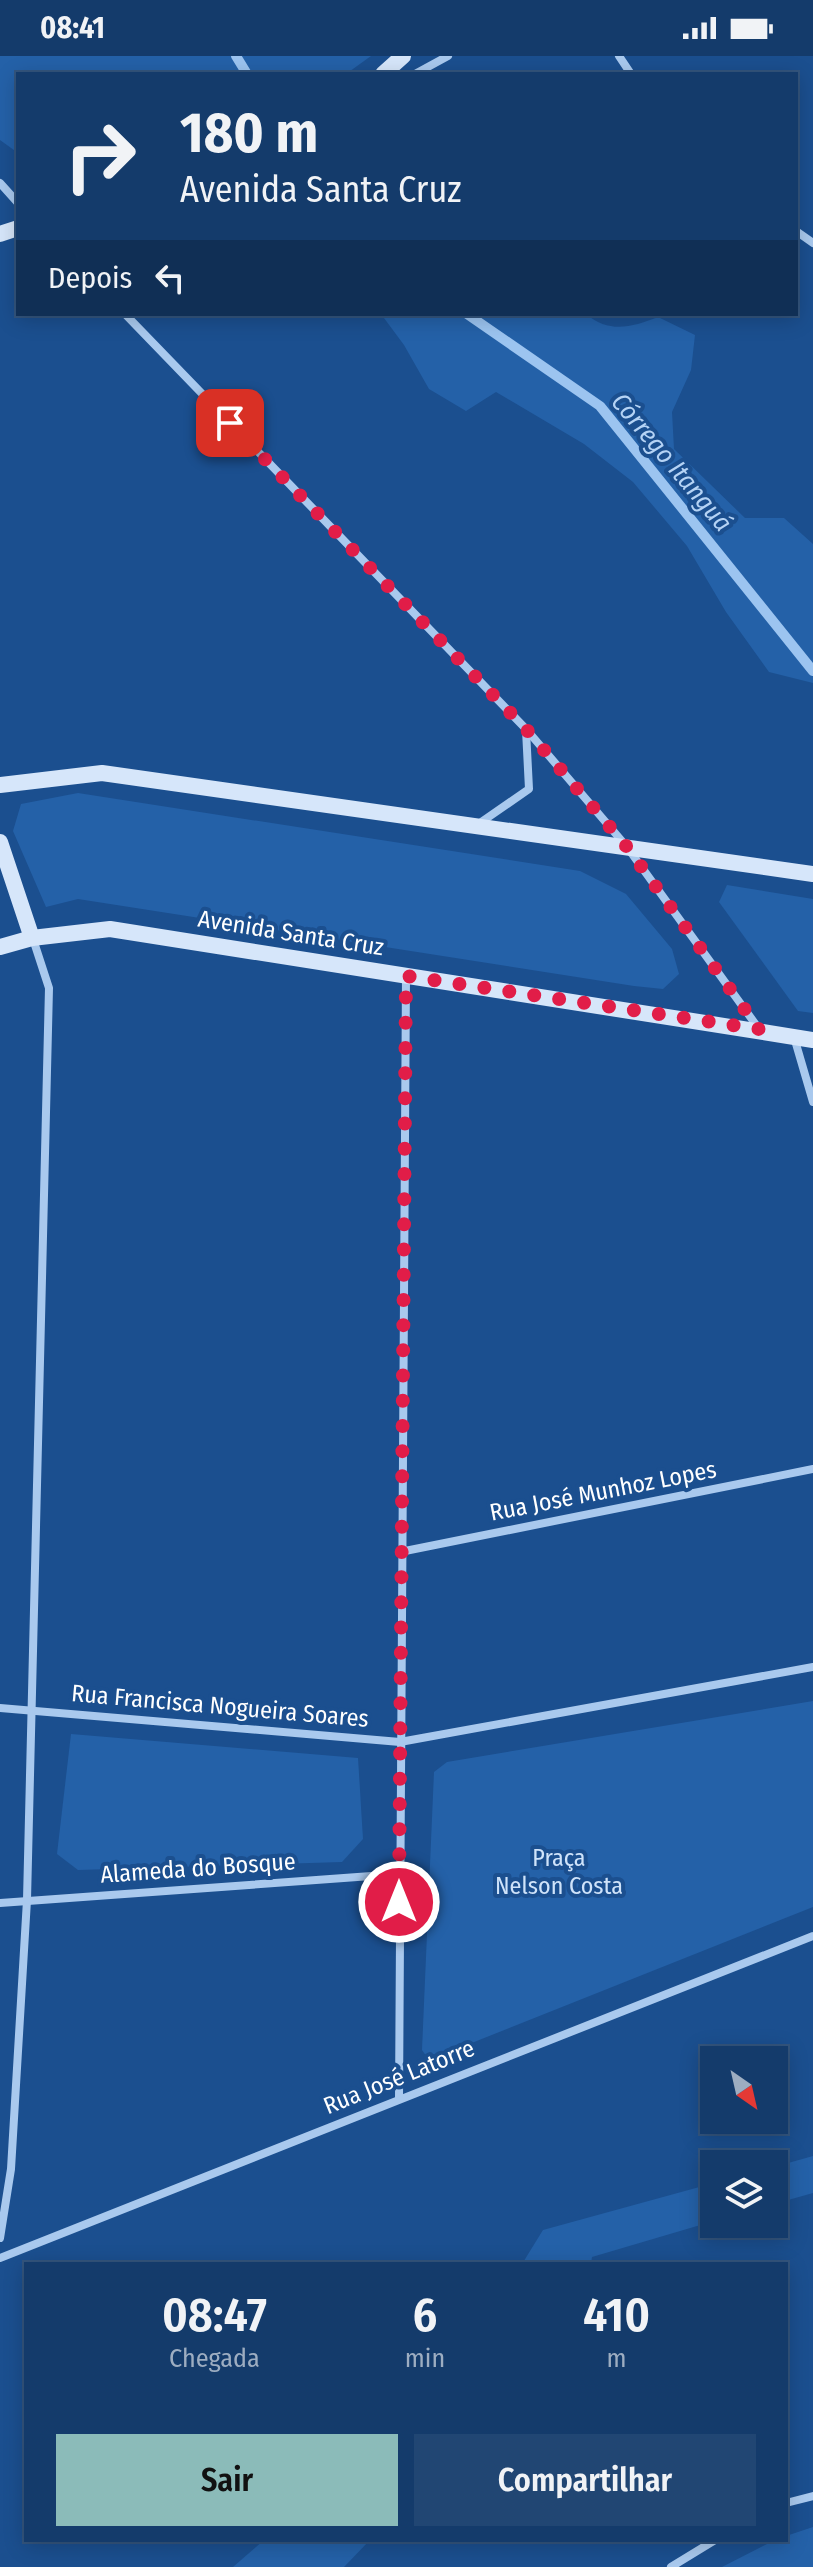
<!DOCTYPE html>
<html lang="pt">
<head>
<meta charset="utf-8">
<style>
  :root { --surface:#143b6b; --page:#214673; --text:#f1f3f6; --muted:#9dadc1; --line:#33557e; --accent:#8bbbb9 }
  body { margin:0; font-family:"Fira Sans Condensed",sans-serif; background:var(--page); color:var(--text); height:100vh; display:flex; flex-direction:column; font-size:30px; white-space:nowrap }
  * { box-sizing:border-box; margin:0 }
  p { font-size:26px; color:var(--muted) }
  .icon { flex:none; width:44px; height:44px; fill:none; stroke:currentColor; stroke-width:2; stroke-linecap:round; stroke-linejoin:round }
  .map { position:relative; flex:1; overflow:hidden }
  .panel { position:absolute; left:24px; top:2206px; width:764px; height:280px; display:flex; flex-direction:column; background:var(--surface); border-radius:0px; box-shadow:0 4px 20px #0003,0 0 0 2px var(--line) }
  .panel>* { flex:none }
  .top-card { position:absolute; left:16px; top:16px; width:782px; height:244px; border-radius:0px; box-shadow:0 4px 20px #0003,0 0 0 2px var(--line); background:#143b6b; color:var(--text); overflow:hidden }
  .needle { width:52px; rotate:146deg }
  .controls { position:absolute; left:700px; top:1990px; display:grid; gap:16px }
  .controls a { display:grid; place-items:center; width:88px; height:88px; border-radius:0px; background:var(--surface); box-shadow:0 4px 20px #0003,0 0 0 2px var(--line); font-size:40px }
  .pin { position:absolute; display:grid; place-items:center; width:68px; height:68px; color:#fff; margin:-34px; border-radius:16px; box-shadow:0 4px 12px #0006 }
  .me { position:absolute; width:88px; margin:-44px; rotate:0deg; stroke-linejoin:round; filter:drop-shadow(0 0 6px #0008) }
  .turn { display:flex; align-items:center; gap:28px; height:168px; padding:0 32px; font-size:36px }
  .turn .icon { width:104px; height:104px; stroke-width:2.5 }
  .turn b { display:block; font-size:56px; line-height:68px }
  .then { display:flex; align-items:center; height:76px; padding:0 32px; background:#0003; gap:16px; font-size:30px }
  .eta { display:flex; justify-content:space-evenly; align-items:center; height:136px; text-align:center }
  .eta b { font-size:48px; font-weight:600; line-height:56px }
  .cta { display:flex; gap:16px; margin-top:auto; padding:16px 32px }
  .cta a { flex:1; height:92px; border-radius:0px; background:var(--accent); color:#111; font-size:32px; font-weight:600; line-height:92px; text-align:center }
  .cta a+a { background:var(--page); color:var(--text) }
  .status { display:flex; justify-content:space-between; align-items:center; height:56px; padding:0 40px; background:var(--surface); direction:ltr }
  .status svg { height:22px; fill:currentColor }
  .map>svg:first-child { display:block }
</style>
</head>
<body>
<div class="status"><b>08:41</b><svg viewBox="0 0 49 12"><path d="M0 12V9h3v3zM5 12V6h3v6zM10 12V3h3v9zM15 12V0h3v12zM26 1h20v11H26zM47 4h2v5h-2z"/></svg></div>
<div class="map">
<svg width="813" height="2511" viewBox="0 0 813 2511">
  <rect width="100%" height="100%" fill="#1b4f8f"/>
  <g fill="#2461a8">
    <path d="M 0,0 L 371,0 L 346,18 L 18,18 L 18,97 L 0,84 Z"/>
    <path d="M 381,258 L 586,258 C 610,278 632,271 658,261 L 695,279 L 691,314 L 672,356 L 674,393 L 745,462 L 784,462 L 813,488 L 813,627 L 769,616 L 726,556 L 687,490 L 633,426 L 584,388 L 496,336 L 466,355 L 429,333 L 404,289 Z"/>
    <path d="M 78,737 L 580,815 L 626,838 L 672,893 L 679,918 L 663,933 L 634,930 L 78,843 L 46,851 L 13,775 L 21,748 Z"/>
    <path d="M 727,829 L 813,843 L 813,957 L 798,955 L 719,846 Z"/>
    <path d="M 813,1645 L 813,1851 L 429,2004 L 422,1994 L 434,1716 L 447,1706 Z"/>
    <path d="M 71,1678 L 358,1702 L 363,1783 L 342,1806 L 78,1814 L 57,1798 Z"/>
    <path d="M 813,2100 L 813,2137 L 774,2148 L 774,2111 Z"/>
    <path d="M 714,2127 L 714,2165 L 592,2201 L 591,2208 L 522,2208 L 543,2174 Z"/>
    <path d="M 813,2471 L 813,2511 L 722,2511 L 775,2484 L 786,2484 L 786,2480 Z"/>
    <path d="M 264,2484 L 370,2484 L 344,2511 L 233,2511 Z"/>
  </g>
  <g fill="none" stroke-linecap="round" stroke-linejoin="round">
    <g stroke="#9cc4f0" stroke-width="10">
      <path d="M 236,0 L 247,18"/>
      <path d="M 467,258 L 600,350 L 813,615"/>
    </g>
    <g stroke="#a9c9ee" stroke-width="8">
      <path d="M 619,0 L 631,18"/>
      <path d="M 415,18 L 448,0"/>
      <path d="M 0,127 L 18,147"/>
      <path d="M 796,175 L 813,187"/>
      <path d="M 125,258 L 526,673 L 627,791 L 759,973"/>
      <path d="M 477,769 L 529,733 L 526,674"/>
      <path d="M 794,981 L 813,1046"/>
      <path d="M 400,1496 L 813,1413"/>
      <path d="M 0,1652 L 400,1686 L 813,1611"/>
      <path d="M 0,1847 L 399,1818"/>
      <path d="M 399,2043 L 406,920"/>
      <path d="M 0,2182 L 11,2113 L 27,1844 L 49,932 L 33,883"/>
      <path d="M 0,2202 L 813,1880"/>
      <path d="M 786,2447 L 813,2440"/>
      <path d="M 671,2511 L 715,2484"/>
    </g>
    <g stroke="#d6e6fa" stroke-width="16">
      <path d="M 383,18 L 403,0"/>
      <path d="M 0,178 L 18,172"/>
      <path d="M 0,729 L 102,717 L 813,818"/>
      <path d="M 0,786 L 32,882"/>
      <path d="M 0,891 L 32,882 L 110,873 L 813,984"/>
    </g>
  </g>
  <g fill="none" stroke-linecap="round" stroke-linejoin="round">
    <path stroke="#e11d48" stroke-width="14" stroke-dasharray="0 25.2" d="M 230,367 L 526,673 L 627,791 L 759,973 L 406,920 L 399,1846"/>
  </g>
  <g text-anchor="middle" stroke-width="8" stroke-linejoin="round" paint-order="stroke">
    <g font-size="24" fill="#fff" stroke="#1b4f8f">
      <text transform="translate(291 877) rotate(9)" y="8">Avenida Santa Cruz</text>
      <text transform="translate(603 1435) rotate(-11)" y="8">Rua José Munhoz Lopes</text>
      <text transform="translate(220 1650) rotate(5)" y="8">Rua Francisca Nogueira Soares</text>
      <text transform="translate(198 1812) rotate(-4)" y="8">Alameda do Bosque</text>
      <text transform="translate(399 2021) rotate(-22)" y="8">Rua José Latorre</text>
    </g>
    <g font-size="24" fill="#cfe3fa" stroke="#1b4f8f">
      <text x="559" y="1810">Praça<tspan x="559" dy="28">Nelson Costa</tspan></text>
    </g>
    <g font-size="26" font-style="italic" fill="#b5d3f5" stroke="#1b4f8f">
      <text transform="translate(672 406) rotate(50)" y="9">Córrego Itanguá</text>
    </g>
  </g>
</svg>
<div class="controls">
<a><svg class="needle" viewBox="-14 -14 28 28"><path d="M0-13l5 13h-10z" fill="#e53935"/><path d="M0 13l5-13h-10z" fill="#9dadc1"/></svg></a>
<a><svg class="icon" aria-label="layers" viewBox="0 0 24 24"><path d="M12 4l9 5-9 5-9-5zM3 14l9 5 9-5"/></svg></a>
</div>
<div class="pin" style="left:230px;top:367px;background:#d93025"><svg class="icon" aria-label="arrive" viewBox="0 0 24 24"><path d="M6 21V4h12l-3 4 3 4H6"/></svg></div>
<svg class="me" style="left:399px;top:1846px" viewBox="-20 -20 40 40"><circle r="17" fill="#e11d48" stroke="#fff" stroke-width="3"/><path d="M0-11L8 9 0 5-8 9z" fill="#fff"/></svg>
<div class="top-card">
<div class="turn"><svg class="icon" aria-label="right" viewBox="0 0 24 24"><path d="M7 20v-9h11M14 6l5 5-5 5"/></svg><div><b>180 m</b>Avenida Santa Cruz</div></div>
<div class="then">Depois<svg class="icon" aria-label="left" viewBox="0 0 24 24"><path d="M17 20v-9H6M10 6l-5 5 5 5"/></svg></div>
</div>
<section class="panel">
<div class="eta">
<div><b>08:47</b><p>Chegada</p></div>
<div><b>6</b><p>min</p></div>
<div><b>410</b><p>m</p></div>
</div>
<div class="cta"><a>Sair</a><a>Compartilhar</a></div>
</section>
</div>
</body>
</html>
